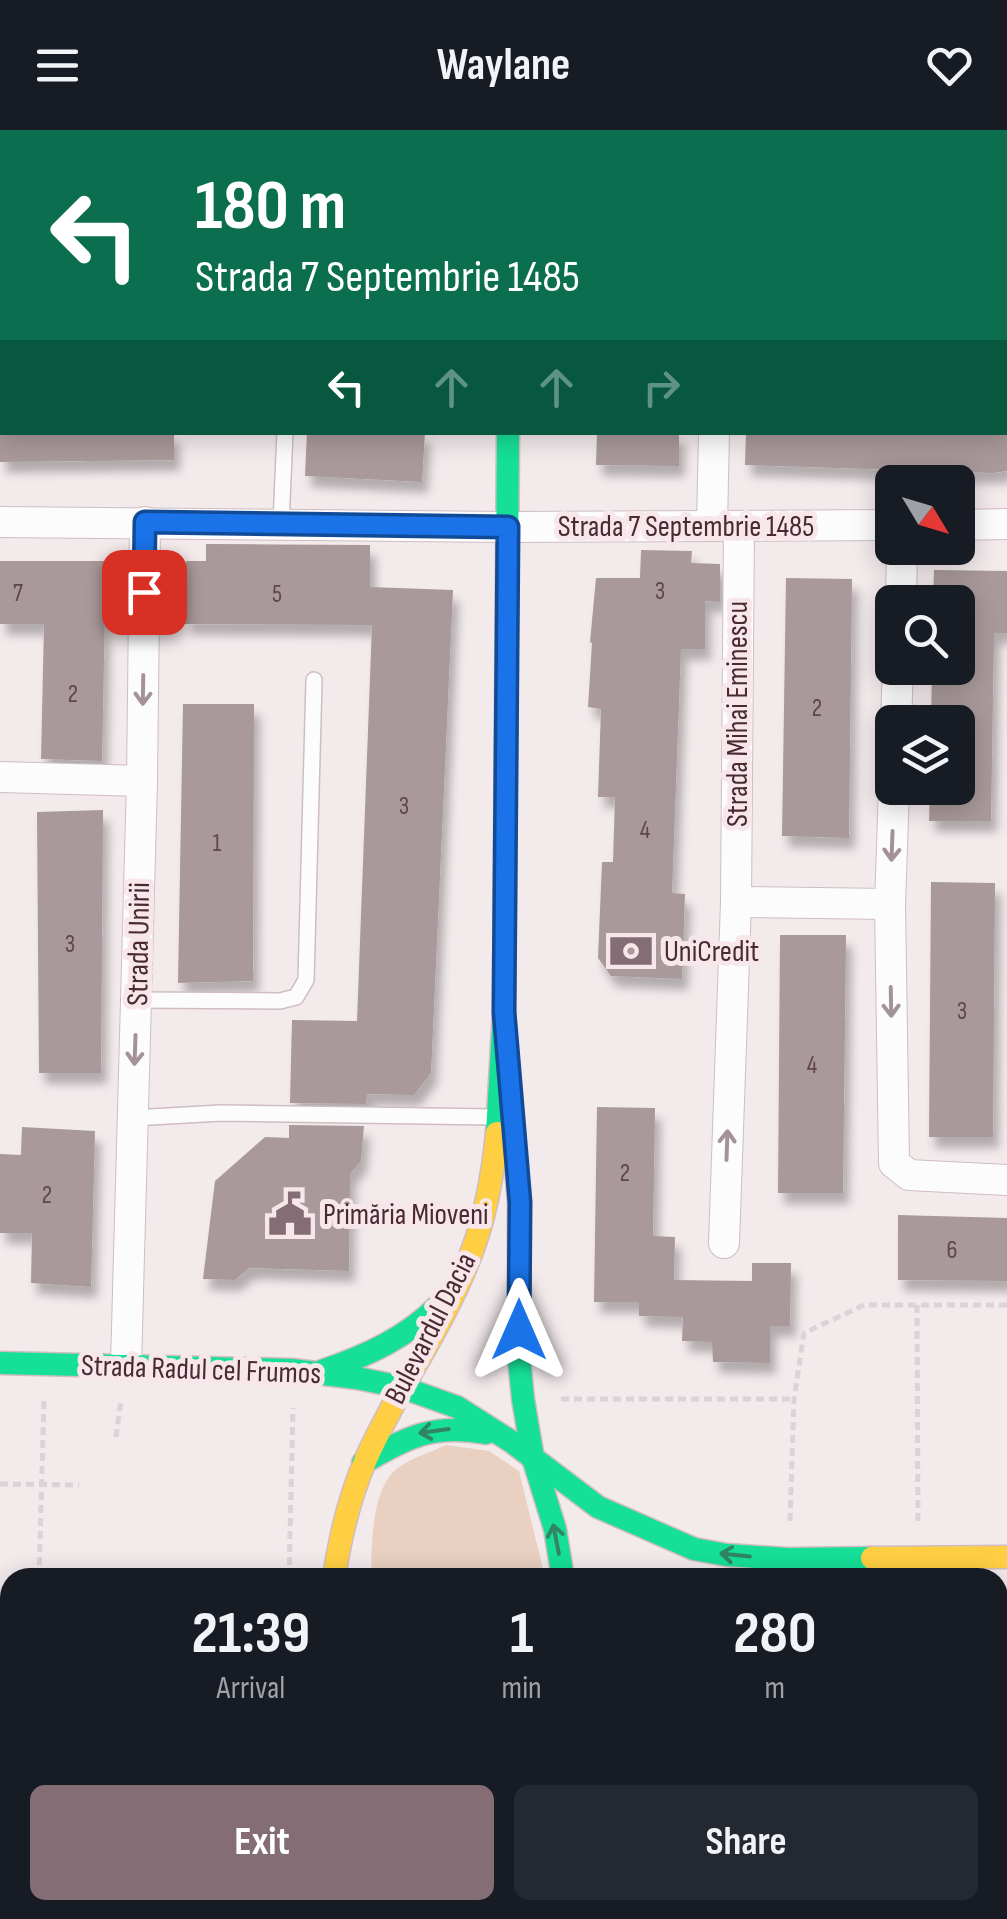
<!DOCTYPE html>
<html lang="en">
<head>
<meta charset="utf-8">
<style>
  :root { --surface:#171b24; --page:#242831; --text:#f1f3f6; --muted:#9ea1a6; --accent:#846d74 }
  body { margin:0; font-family:"Sofia Sans Condensed",sans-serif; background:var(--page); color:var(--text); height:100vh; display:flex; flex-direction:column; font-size:38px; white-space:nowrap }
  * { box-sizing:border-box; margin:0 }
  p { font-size:32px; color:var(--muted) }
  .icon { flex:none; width:55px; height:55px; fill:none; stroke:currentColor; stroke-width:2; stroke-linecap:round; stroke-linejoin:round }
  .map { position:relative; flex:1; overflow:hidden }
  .side { position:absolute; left:0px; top:1438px; width:1008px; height:352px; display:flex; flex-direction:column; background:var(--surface); border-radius:30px 30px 0 0; box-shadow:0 5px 25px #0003 }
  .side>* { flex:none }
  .hud { position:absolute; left:0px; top:0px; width:1008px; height:305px; box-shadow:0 5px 25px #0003; background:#0b6e4f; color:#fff; overflow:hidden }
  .needle { width:65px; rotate:128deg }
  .tools { position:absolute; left:875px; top:335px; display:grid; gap:20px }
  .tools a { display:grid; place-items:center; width:100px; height:100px; border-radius:15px; background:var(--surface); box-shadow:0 5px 25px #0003; font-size:50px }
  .pin { position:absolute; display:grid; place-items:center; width:85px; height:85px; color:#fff; margin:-42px; border-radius:20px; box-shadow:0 5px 15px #0006 }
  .me { position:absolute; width:110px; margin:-55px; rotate:0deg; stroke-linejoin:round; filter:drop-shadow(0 0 8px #0008) }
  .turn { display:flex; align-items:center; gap:35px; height:210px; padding:0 30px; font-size:45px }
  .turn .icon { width:130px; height:130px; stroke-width:2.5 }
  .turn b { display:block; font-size:70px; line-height:85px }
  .lanes { display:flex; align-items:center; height:95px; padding:0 30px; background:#0003; justify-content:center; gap:50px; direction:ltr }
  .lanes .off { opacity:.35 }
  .eta { display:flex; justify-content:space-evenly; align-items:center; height:170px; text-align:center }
  .eta b { font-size:60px; font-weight:700; line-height:70px }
  .cta { display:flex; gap:20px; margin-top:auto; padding:20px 30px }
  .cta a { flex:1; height:115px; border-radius:15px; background:var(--accent); color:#fff; font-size:40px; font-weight:700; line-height:115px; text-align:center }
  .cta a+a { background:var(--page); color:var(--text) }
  header { display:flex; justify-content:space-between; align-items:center; height:130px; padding:0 30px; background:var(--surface); font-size:45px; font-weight:700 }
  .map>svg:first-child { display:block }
</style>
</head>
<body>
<header><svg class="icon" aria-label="menu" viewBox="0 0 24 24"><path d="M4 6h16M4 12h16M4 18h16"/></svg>Waylane<svg class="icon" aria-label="heart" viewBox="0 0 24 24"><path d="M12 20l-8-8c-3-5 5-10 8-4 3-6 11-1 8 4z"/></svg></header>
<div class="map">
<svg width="1007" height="1789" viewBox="0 0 1007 1789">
  <defs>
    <filter id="shadow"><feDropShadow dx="6" dy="11" stdDeviation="5" flood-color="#0004"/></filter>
  </defs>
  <rect width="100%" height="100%" fill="#f3eaec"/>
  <path fill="#e9d0c1" d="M 446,1315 L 489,1321 L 519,1341 L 545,1447 L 371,1448 C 372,1416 370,1354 402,1335 C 415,1327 431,1322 446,1315 Z"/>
  <g fill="#a9999a" filter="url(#shadow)">
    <path d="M 0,302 L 174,302 L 174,330 L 0,332 Z"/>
    <path d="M 307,302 L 425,302 L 422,352 L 305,346 Z"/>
    <path d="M 597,302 L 679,302 L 679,336 L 596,335 Z"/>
    <path d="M 746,302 L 1007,302 L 1007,341 L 993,343 L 745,335 Z"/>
    <path d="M 206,414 L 370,415 L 370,457 L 453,460 L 431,943 L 414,965 L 367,964 L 366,974 L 290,973 L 292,890 L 357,891 L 372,495 L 185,494 L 186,431 L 206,431 Z"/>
    <path d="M 641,420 L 692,421 L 691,433 L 720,434 L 720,472 L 705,471 L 705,519 L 681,519 L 672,763 L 685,764 L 682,849 L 611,846 L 598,828 L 602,732 L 613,732 L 615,667 L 598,667 L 601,579 L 588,577 L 592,513 L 590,512 L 596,448 L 640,448 Z"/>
    <path d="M 0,431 L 106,431 L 102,631 L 41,629 L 44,494 L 0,494 Z"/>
    <path d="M 934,440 L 1007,441 L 1007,503 L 994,503 L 991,691 L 929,691 L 930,658 L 958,658 L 958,592 L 931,592 L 932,538 L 958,538 L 958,472 L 933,472 Z"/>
    <path d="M 786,448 L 852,449 L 849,708 L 782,706 Z"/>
    <path d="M 183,574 L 254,574 L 253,851 L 178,853 Z"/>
    <path d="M 103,680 L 101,943 L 39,943 L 37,682 Z"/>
    <path d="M 931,752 L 995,753 L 993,1007 L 929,1007 Z"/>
    <path d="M 780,805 L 846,805 L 843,1063 L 778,1063 Z"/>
    <path d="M 597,977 L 655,978 L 653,1106 L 675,1107 L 674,1150 L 752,1151 L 752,1133 L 791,1133 L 790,1196 L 770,1196 L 770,1233 L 713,1232 L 712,1212 L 682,1211 L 683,1187 L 639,1186 L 639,1172 L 594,1172 Z"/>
    <path d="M 289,995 L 364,996 L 361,1031 L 350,1044 L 349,1141 L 249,1138 L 235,1150 L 203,1149 L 215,1051 L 265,1007 L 289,1008 Z"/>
    <path d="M 22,997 L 95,1001 L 91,1157 L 31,1153 L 32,1103 L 0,1103 L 0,1024 L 21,1025 Z"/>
    <path d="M 898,1085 L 1007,1088 L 1007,1151 L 898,1150 Z"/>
  </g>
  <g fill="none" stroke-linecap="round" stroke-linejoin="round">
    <g stroke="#cfbdc2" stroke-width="18">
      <g id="lane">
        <path d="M 240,0 L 263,2"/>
        <path d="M 0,210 L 2,210"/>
        <path d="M 281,394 L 285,302"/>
        <path d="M 137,870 L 280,871 L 296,867 L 306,850 L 314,550"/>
        <path d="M 133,988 L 221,983 L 494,987"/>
      </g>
    </g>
    <g stroke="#cfbdc2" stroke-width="32">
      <g id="street">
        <path d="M 781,2 L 783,0"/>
        <path d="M 0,392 L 508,397 L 892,395"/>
        <path d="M 712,395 L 714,302"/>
        <path d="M 958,395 L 1007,394"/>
        <path d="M 901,472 L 902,418"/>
        <path d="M 896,592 L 898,538"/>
        <path d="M 0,647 L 142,651"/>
        <path d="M 894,658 L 890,774 L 894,1033 L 909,1045 L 1007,1050"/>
        <path d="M 736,772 L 890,774"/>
        <path d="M 724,1113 L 736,772 L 739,396"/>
        <path d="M 126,1235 L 142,651 L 145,392"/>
      </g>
    </g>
    <g stroke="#cfbdc2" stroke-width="25">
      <g id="fast">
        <path d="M 510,0 L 510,2"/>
        <path d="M 497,1003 L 504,882 L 508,302"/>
        <path d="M 514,1009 L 519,1073 L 519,1229 L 523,1269 L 533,1328 L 555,1399 L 563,1448"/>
        <path d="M 0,1233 L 292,1240 L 357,1248 L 401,1257 L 457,1277 L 512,1312 L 598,1377 L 694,1419 L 727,1425 L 788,1429 L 872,1428"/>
        <path d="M 322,1241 C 366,1226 406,1208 439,1175"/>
        <path d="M 363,1333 C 407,1307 434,1293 486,1303"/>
        <path d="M 998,1483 L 1007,1483"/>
        <path d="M 0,1628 L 10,1628"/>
        <path d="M 389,1789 L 393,1780"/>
      </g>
    </g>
    <g stroke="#cfbdc2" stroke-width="25">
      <g id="slow">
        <path d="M 872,1428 L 1007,1427"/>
        <path d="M 334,1448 C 340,1407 349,1368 366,1329 C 397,1259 444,1196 471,1124 C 486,1085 493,1044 497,1003"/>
      </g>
    </g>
    <g stroke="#cfbdc2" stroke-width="25">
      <path id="jam" d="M 329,1780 L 329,1789"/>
    </g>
    <g stroke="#d9d4d5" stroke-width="5" stroke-dasharray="8 5" stroke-linecap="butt">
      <path d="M 917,1175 L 918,1392"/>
      <path d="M 561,1269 L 794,1269"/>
      <path d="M 116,1307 L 121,1270"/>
      <path d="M 0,1354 L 79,1355"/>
      <path d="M 790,1391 L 794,1269 L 804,1203 L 864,1175 L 1007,1175"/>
      <path d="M 39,1448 L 44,1271"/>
      <path d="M 289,1448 L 293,1278"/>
      <path d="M 0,1556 L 10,1556"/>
      <path d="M 635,1780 L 639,1789"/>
    </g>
    <use href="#lane" stroke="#fdfcfc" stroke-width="15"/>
    <use href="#street" stroke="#fdfcfc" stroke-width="30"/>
    <use href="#fast" stroke="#16e098" stroke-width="22"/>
    <use href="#slow" stroke="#ffcf43" stroke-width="22"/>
    <use href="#jam" stroke="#f24e42" stroke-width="22"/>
  </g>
  <defs><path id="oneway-shaft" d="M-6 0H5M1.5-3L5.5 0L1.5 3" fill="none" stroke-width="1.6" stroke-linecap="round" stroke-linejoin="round" transform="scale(2.5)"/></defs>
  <g stroke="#a39398">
    <use href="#oneway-shaft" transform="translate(143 560) rotate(91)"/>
    <use href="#oneway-shaft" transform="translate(892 716) rotate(92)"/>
    <use href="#oneway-shaft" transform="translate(891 872) rotate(89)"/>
    <use href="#oneway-shaft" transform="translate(135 920) rotate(92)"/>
    <use href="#oneway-shaft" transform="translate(727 1015) rotate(-88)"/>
  </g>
  <g stroke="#308566">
    <use href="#oneway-shaft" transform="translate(434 1301) rotate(172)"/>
    <use href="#oneway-shaft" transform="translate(556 1409) rotate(-101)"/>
    <use href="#oneway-shaft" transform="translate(735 1425) rotate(-174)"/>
  </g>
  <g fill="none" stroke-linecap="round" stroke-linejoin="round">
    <g stroke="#114b97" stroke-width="25">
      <path id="route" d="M 144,462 L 145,392 L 508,397 L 504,882 L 520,1072 L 519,1200"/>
    </g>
    <use href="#route" stroke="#1a73e8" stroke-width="18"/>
  </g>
  <defs>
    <g id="bank-bare" transform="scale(3.45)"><path d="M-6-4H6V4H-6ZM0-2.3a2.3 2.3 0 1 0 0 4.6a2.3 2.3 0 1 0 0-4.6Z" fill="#846d74" stroke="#f7e6ea" stroke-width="2.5" paint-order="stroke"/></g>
    <g id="civic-bare" transform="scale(3.45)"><path d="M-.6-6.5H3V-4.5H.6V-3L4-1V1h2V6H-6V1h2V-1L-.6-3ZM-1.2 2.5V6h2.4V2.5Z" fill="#846d74" stroke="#f7e6ea" stroke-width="2.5" paint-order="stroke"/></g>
  </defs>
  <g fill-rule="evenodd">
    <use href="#bank-bare" x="631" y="821"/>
    <use href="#civic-bare" x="290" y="1084"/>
  </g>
  <g text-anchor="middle" stroke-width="10" stroke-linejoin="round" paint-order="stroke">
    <g font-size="25" fill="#61464d">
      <text x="660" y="469">3</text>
      <text x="18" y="471">7</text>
      <text x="277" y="472">5</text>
      <text x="73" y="572">2</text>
      <text x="817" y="586">2</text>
      <text x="404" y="684">3</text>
      <text x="645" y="708">4</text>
      <text x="217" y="721">1</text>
      <text x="70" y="822">3</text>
      <text x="962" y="889">3</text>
      <text x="812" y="943">4</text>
      <text x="625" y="1051">2</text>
      <text x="47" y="1073">2</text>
      <text x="952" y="1128">6</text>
    </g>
    <g font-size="30" fill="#492a33" stroke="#f7e6ea">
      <text x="686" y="406">Strada 7 Septembrie 1485</text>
      <text transform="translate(737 584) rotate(-90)" y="10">Strada Mihai Eminescu</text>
      <text transform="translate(138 814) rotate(-89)" y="10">Strada Unirii</text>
      <text transform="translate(430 1198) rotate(-63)" y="10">Bulevardul Dacia</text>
      <text transform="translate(201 1239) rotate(2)" y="10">Strada Radul cel Frumos</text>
    </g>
    <g font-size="30" fill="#492a33" stroke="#f7e6ea" text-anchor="start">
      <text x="664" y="831">UniCredit</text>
      <text x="323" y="1094">Primăria Mioveni</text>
    </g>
  </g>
</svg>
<div class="tools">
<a><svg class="needle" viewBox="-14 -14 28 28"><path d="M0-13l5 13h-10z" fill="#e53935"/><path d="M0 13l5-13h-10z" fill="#9ea1a6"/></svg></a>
<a><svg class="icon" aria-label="search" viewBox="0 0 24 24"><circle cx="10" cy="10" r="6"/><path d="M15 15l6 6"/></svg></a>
<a><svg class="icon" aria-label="layers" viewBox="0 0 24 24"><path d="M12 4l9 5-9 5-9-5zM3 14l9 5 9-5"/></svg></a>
</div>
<div class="pin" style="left:144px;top:462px;background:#d93025"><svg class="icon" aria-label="arrive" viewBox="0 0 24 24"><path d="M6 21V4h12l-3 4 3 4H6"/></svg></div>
<svg class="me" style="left:519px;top:1200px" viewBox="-20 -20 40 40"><path d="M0-17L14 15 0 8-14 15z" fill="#1a73e8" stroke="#fff" stroke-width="4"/></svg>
<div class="hud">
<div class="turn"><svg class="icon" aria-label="left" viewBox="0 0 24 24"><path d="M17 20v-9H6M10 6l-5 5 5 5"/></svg><div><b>180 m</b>Strada 7 Septembrie 1485</div></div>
<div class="lanes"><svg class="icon" aria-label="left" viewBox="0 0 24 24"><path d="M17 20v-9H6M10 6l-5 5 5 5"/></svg><svg class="icon off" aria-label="ahead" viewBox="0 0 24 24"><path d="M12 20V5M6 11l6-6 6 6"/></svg><svg class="icon off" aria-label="ahead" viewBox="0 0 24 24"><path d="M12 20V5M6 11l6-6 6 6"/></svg><svg class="icon off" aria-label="right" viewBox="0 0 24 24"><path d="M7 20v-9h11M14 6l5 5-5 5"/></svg></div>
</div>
<section class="side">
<div class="eta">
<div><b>21:39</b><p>Arrival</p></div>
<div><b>1</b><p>min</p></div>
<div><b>280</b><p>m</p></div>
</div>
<div class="cta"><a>Exit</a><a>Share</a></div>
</section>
</div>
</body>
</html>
